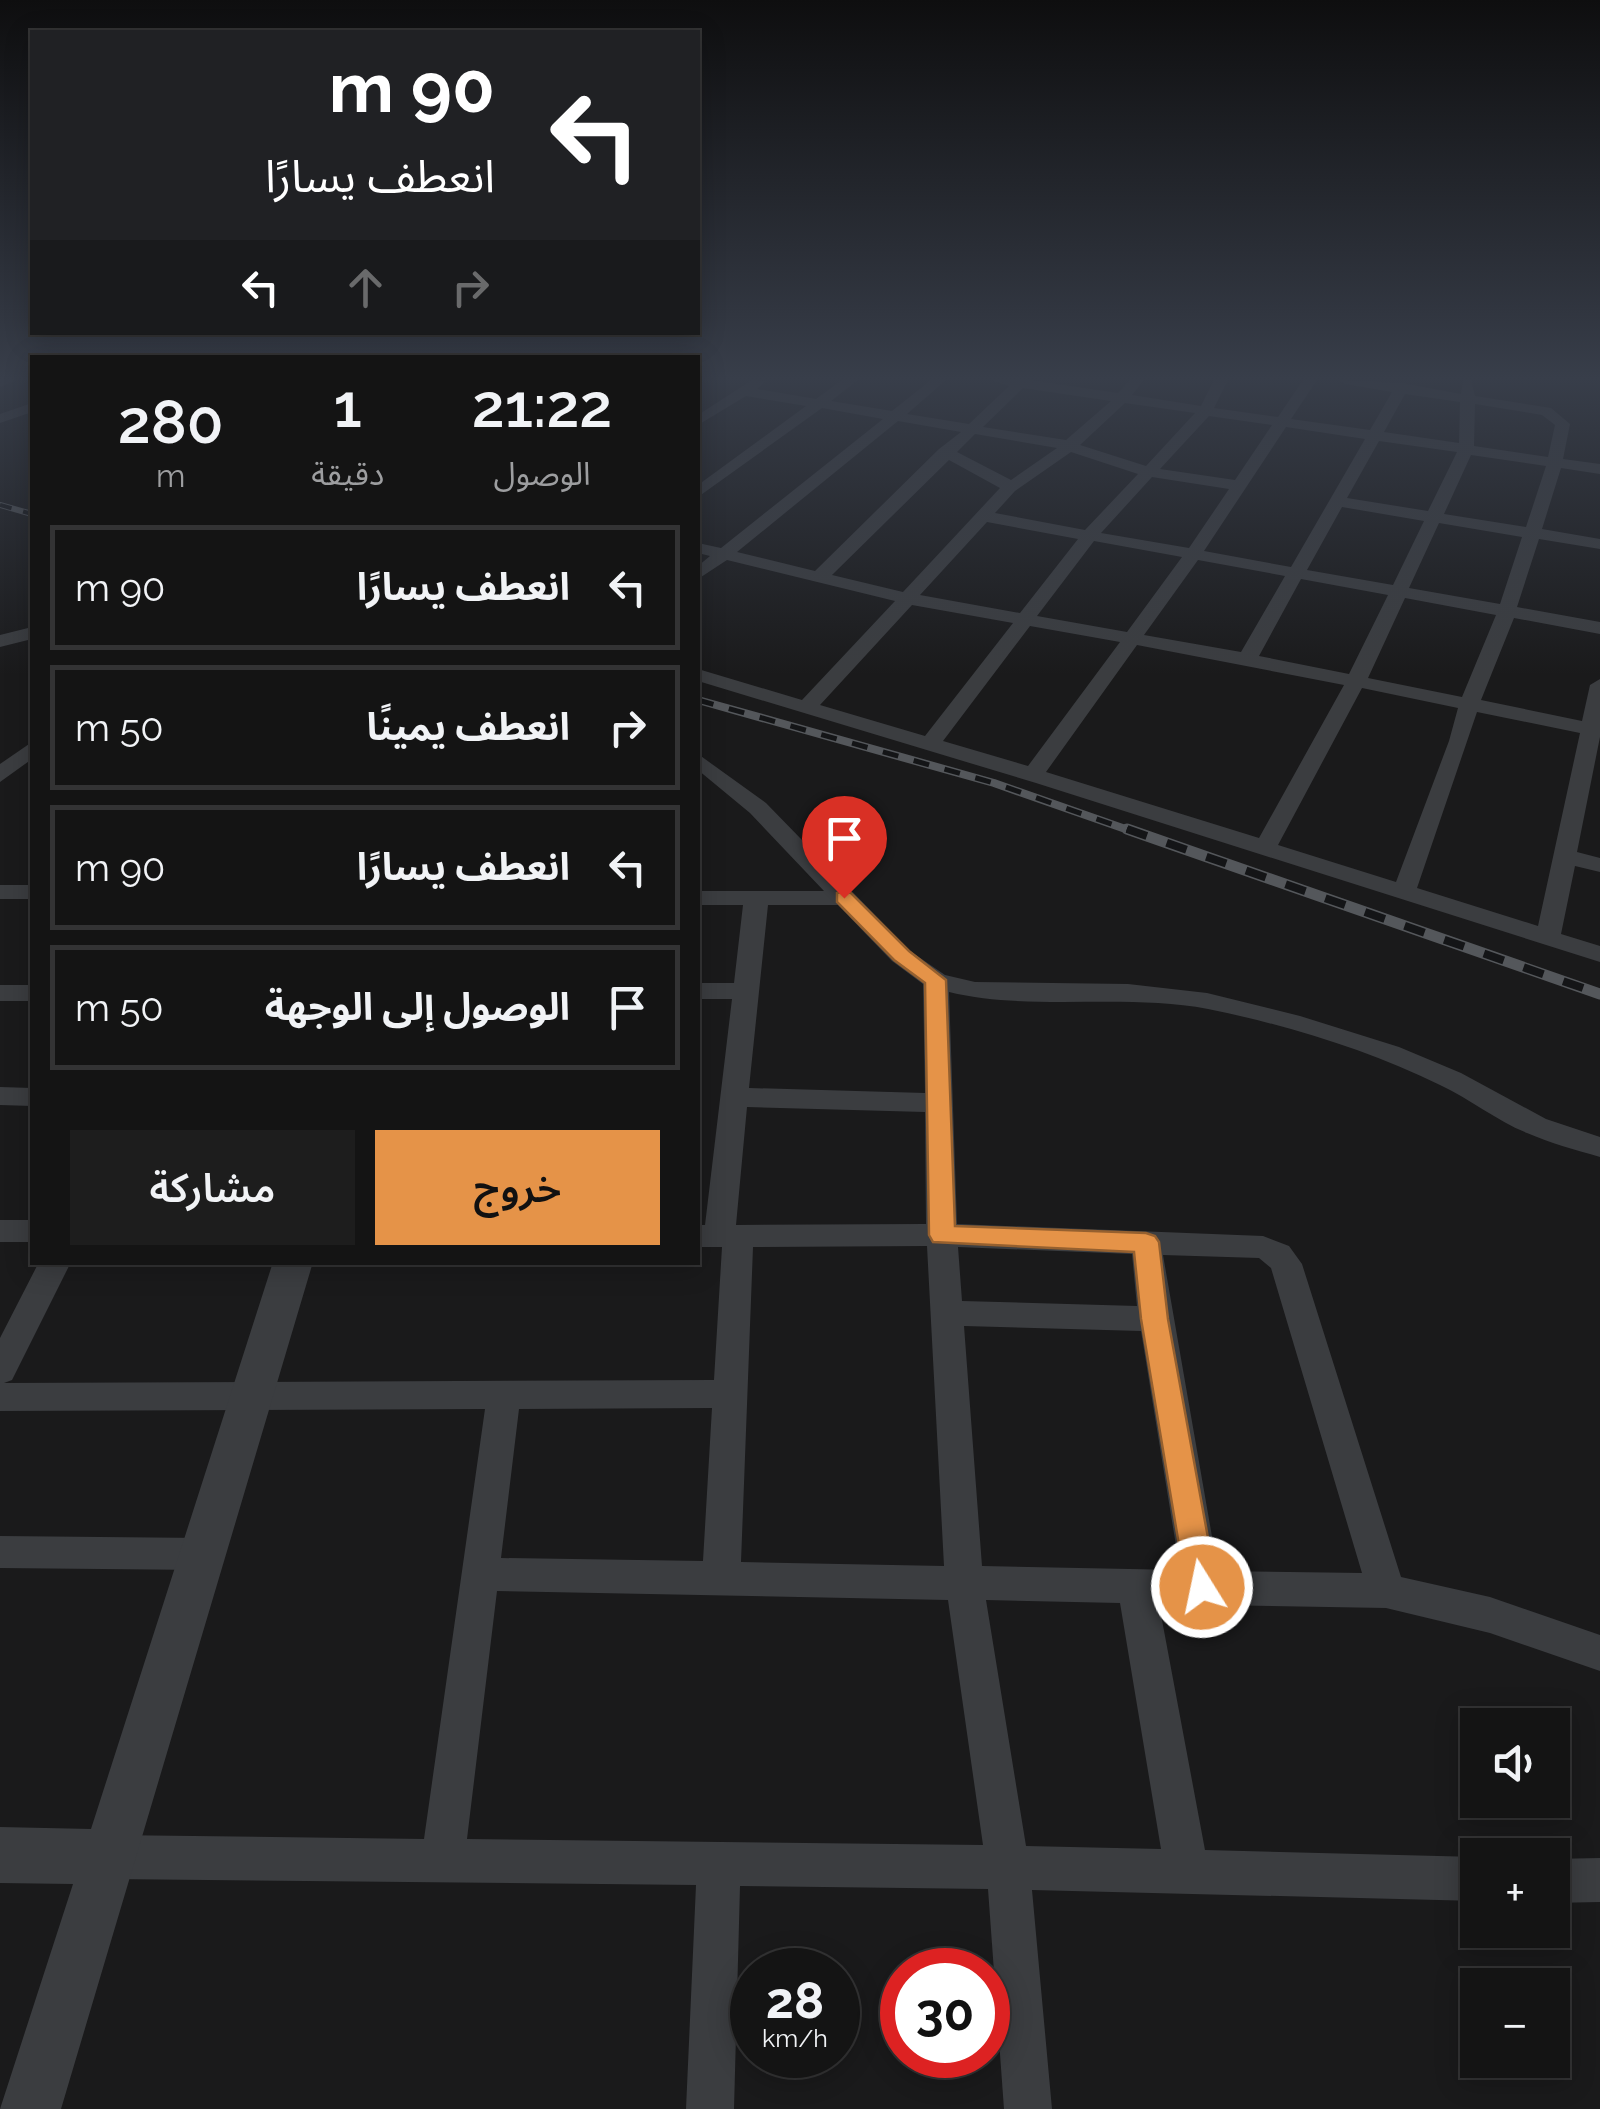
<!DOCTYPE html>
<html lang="ar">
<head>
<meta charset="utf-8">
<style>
  :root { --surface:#141414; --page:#1d1d1d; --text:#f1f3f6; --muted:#9d9ea0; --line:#333334; --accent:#e59348 }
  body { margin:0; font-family:Raleway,"Noto Sans Arabic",sans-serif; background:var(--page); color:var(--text); direction:rtl; height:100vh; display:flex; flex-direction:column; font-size:38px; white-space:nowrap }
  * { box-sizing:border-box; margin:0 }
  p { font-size:32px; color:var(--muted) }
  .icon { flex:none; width:55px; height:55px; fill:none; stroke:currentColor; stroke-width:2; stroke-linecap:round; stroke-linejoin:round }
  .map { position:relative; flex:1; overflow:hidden; direction:ltr }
  .drawer { position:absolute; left:30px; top:355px; width:670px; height:910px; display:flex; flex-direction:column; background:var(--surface); border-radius:0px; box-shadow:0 5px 25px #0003,0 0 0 2px var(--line); direction:rtl }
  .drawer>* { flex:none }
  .top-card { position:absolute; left:30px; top:30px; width:670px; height:305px; border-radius:0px; box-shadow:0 5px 25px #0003,0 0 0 2px var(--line); direction:rtl; background:#202124; color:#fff; overflow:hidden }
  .tools { position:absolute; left:1460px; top:1708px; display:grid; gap:20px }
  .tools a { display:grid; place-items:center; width:110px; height:110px; border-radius:0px; background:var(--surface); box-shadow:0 5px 25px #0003,0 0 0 2px var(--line); font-size:50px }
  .speed { position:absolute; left:730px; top:1948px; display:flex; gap:20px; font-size:50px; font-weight:700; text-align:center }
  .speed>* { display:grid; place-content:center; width:130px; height:130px; border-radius:50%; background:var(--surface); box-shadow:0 5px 25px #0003,0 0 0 2px var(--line); line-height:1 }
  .speed small { font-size:25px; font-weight:400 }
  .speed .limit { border:15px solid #d22; background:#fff; color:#111 }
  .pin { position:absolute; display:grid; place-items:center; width:85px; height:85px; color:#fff; margin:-102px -42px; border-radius:50% 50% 50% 0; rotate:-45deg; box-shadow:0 0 10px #0007 }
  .pin .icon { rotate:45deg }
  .me { position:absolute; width:110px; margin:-55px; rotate:350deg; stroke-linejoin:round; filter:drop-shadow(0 0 8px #0008) }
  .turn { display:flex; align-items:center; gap:35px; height:210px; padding:0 40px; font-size:45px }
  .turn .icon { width:130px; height:130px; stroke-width:2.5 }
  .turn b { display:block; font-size:70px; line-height:85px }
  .lanes { display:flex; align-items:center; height:95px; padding:0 40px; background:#0003; justify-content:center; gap:50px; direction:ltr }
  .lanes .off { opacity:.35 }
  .eta { display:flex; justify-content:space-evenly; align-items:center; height:170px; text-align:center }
  .eta b { font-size:60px; font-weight:600; line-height:70px }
  .primary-button { display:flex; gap:20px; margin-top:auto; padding:20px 40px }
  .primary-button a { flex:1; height:115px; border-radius:0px; background:var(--accent); color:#111; font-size:40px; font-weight:600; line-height:115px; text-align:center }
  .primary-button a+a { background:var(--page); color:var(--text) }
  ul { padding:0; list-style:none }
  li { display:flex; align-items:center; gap:30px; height:125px; margin:0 20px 15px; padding:0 20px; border:5px solid var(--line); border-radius:0px }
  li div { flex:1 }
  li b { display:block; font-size:38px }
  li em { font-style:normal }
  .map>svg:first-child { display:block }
</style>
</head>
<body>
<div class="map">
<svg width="1600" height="2109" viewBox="0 0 1600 2109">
  <rect width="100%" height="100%" fill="#1a1a1b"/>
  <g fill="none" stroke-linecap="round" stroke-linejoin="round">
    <g fill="#3b3d40" fill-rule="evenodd">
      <path d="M 0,380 L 17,380 L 0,387 Z"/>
      <path d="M 752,380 L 766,381 L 757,389 L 816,399 L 842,380 L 858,380 L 831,401 L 892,411 L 931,380 L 946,380 L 907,414 L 969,424 L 1009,386 L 991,380 L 1030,380 L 1118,393 L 1130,380 L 1144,380 L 1132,395 L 1201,406 L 1214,380 L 1228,380 L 1214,408 L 1278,417 L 1303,380 L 1317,380 L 1291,419 L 1370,430 L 1392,392 L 1345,384 L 1338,380 L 1402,383 L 1461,394 L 1463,380 L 1471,380 L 1475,396 L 1551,408 L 1570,424 L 1563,459 L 1600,464 L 1600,474 L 1561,468 L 1542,529 L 1600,539 L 1600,549 L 1539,539 L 1517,607 L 1600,622 L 1600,634 L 1514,618 L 1481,700 L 1582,721 L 1590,685 L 1600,679 L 1600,737 L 1577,852 L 1600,858 L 1600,872 L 1575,866 L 1561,934 L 1600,946 L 1600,962 L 1036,783 L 698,681 L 698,669 L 802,700 L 895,601 L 727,560 L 698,579 L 698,566 L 710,556 L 698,553 L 698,543 L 721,548 L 883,419 L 822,408 L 698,497 L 698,485 L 806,406 L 746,396 L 698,425 L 698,415 ZM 1023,388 L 1111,401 L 1066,440 L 983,427 ZM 1405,394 L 1460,402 L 1459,443 L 1384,432 ZM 1125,403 L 1195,413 L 1146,466 L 1080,445 ZM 1475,404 L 1542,415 L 1555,425 L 1548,457 L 1474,446 ZM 1209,416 L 1272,425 L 1235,480 L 1160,469 ZM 898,421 L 961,432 L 939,449 L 815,571 L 737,552 ZM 1286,427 L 1365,439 L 1291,567 L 1204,551 ZM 975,434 L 1057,448 L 1011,480 L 957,452 ZM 1379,441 L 1457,452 L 1428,511 L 1347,498 ZM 1071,452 L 1138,474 L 1085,530 L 995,513 L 1015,491 ZM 1471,455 L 1546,466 L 1526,527 L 1444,514 ZM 949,460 L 1000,488 L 903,592 L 832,575 ZM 1152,477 L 1229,489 L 1189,548 L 1101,533 ZM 1342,507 L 1424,521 L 1393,585 L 1307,570 ZM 987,522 L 1078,539 L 1020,613 L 920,595 ZM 1439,523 L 1522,537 L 1500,604 L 1409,588 ZM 1094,541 L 1182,557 L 1127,632 L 1037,616 ZM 1198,560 L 1285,576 L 1241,652 L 1144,635 ZM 1301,579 L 1388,595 L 1349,674 L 1259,656 ZM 1405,598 L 1496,615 L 1462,697 L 1368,678 ZM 912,605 L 1013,623 L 925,736 L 820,705 ZM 1030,626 L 1120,642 L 1028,766 L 943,741 ZM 1137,645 L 1344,685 L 1259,838 L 1046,772 ZM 1362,688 L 1458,708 L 1449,741 L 1396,882 L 1278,845 ZM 1477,712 L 1580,733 L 1538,926 L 1417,888 Z"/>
      <path d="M 32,403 L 32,412 L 0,423 L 0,414 Z"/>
      <path d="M 32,627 L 32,639 L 0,647 L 0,635 Z"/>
      <path d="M 32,742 L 32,759 L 0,782 L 0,764 Z"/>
      <path d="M 698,754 L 766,803 L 910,951 L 945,975 L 975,982 L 1128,984 L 1207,993 L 1300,1016 L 1399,1047 L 1461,1073 L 1546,1119 L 1600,1137 L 1600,1157 C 1576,1150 1550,1143 1527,1133 C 1497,1121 1470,1099 1440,1085 C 1368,1050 1287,1025 1208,1009 C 1123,993 1033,1012 949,992 L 957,1224 L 1263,1236 L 1289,1246 L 1302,1264 L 1401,1577 L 1490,1597 L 1600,1635 L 1600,1671 L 1490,1633 L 1386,1608 L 1159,1604 L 1205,1850 L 1478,1857 L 1478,1901 L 1032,1890 L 1052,2109 L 1004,2109 L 988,1889 L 740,1886 L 734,2109 L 686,2109 L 696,1885 L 110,1879 L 95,1872 L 88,1857 L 95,1842 L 110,1835 L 424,1839 L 485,1409 L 0,1411 L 0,1338 L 39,1262 L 71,1262 L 12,1380 L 4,1383 L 714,1380 L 722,1247 L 698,1247 L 698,1225 L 705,1225 L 732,999 L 698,999 L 698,983 L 734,983 L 743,905 L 698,905 L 698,891 L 824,891 L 750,813 L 698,770 ZM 768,905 L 838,905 L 892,961 L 923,984 L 925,1093 L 749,1088 ZM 747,1107 L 925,1112 L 926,1224 L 736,1225 ZM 927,1246 L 944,1566 L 741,1562 L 753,1247 ZM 958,1247 L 1132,1254 L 1137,1306 L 962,1301 ZM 1163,1255 L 1259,1258 L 1271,1268 L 1362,1573 L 1218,1571 ZM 964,1326 L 1141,1331 L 1180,1570 L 982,1566 ZM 712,1408 L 703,1561 L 501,1558 L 519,1409 ZM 497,1591 L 948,1600 L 983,1845 L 467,1839 ZM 986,1600 L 1120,1603 L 1161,1849 L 1026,1846 Z"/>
      <rect x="0" y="885" width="32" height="14"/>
      <rect x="0" y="985" width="32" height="16"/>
      <path d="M 0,1087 L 32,1088 L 32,1106 L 0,1105 Z"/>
      <rect x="0" y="1220" width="32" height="22"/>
      <path d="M 0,1536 L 203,1538 L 216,1542 L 222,1554 L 216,1566 L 203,1570 L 0,1568 Z"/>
      <path d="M 1600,1858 L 1600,1902 L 1552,1903 L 1552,1859 Z"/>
    </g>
    <path fill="#3b3d40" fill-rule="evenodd" d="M 273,1262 L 313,1262 L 61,2109 L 0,2109 L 73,1884 L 0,1883 L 0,1827 L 91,1829 Z"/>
    <g stroke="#54575b" stroke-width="6">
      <path id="rail-far2" d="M 0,505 L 32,514"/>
    </g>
    <g stroke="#54575b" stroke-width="8">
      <path id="rail-far1" d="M 698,700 L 994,783 L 1134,832"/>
    </g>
    <g stroke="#54575b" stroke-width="11">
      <path id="rail" d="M 1127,829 L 1600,994"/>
    </g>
    <use href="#rail-far2" stroke="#141517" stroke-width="4" stroke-dasharray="12" stroke-linecap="butt"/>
    <use href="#rail-far1" stroke="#141517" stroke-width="5" stroke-dasharray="16" stroke-linecap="butt"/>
    <use href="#rail" stroke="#141517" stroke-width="8" stroke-dasharray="21" stroke-linecap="butt"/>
  </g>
  <linearGradient id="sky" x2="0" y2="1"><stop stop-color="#0e0e0f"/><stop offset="0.56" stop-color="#383e4a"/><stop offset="1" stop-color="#383e4a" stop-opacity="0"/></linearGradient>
  <rect width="1600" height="675" fill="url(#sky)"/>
  <path fill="#e59348" stroke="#95602f" stroke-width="2.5" d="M 844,891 L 851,893 L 909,951 L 946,980 L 955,1226 L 1146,1233 L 1155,1236 L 1159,1242 L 1168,1319 L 1217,1587 L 1213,1597 L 1202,1601 L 1190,1597 L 1186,1587 L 1141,1319 L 1134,1252 L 933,1242 L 929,1235 L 925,983 L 894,960 L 837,902 L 837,893 Z"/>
</svg>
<div class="tools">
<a><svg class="icon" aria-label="sound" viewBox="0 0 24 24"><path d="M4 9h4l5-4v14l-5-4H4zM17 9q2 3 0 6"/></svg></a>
<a>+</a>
<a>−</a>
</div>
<div class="speed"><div>28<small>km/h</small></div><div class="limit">30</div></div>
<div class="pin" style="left:844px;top:898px;background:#d93025"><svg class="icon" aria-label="arrive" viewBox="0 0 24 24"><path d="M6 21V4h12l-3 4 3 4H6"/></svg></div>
<svg class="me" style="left:1202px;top:1587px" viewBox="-20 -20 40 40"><circle r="17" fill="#e59348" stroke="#fff" stroke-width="3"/><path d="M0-11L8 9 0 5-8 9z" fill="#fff"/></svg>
<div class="top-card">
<div class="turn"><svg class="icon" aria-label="left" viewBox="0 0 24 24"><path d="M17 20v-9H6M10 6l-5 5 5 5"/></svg><div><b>90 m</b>انعطف يسارًا</div></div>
<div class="lanes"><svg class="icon" aria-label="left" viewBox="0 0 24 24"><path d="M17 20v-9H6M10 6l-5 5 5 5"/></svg><svg class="icon off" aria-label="ahead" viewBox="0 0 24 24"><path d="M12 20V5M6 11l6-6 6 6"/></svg><svg class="icon off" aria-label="right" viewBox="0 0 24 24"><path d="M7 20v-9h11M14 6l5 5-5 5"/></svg></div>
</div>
<section class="drawer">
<div class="eta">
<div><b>21:22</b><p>الوصول</p></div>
<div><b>1</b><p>دقيقة</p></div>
<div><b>280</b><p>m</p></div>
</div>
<ul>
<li><svg class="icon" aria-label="left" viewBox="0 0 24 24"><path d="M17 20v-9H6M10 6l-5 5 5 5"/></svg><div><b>انعطف يسارًا</b></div><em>90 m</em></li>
<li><svg class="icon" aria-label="right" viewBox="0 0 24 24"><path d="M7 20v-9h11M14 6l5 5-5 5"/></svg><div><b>انعطف يمينًا</b></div><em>50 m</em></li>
<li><svg class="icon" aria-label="left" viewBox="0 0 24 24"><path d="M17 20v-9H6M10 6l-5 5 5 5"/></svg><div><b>انعطف يسارًا</b></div><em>90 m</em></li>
<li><svg class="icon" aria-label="arrive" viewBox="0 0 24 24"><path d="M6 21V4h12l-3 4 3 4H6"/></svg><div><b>الوصول إلى الوجهة</b></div><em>50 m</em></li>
</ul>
<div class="primary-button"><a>خروج</a><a>مشاركة</a></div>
</section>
</div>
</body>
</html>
